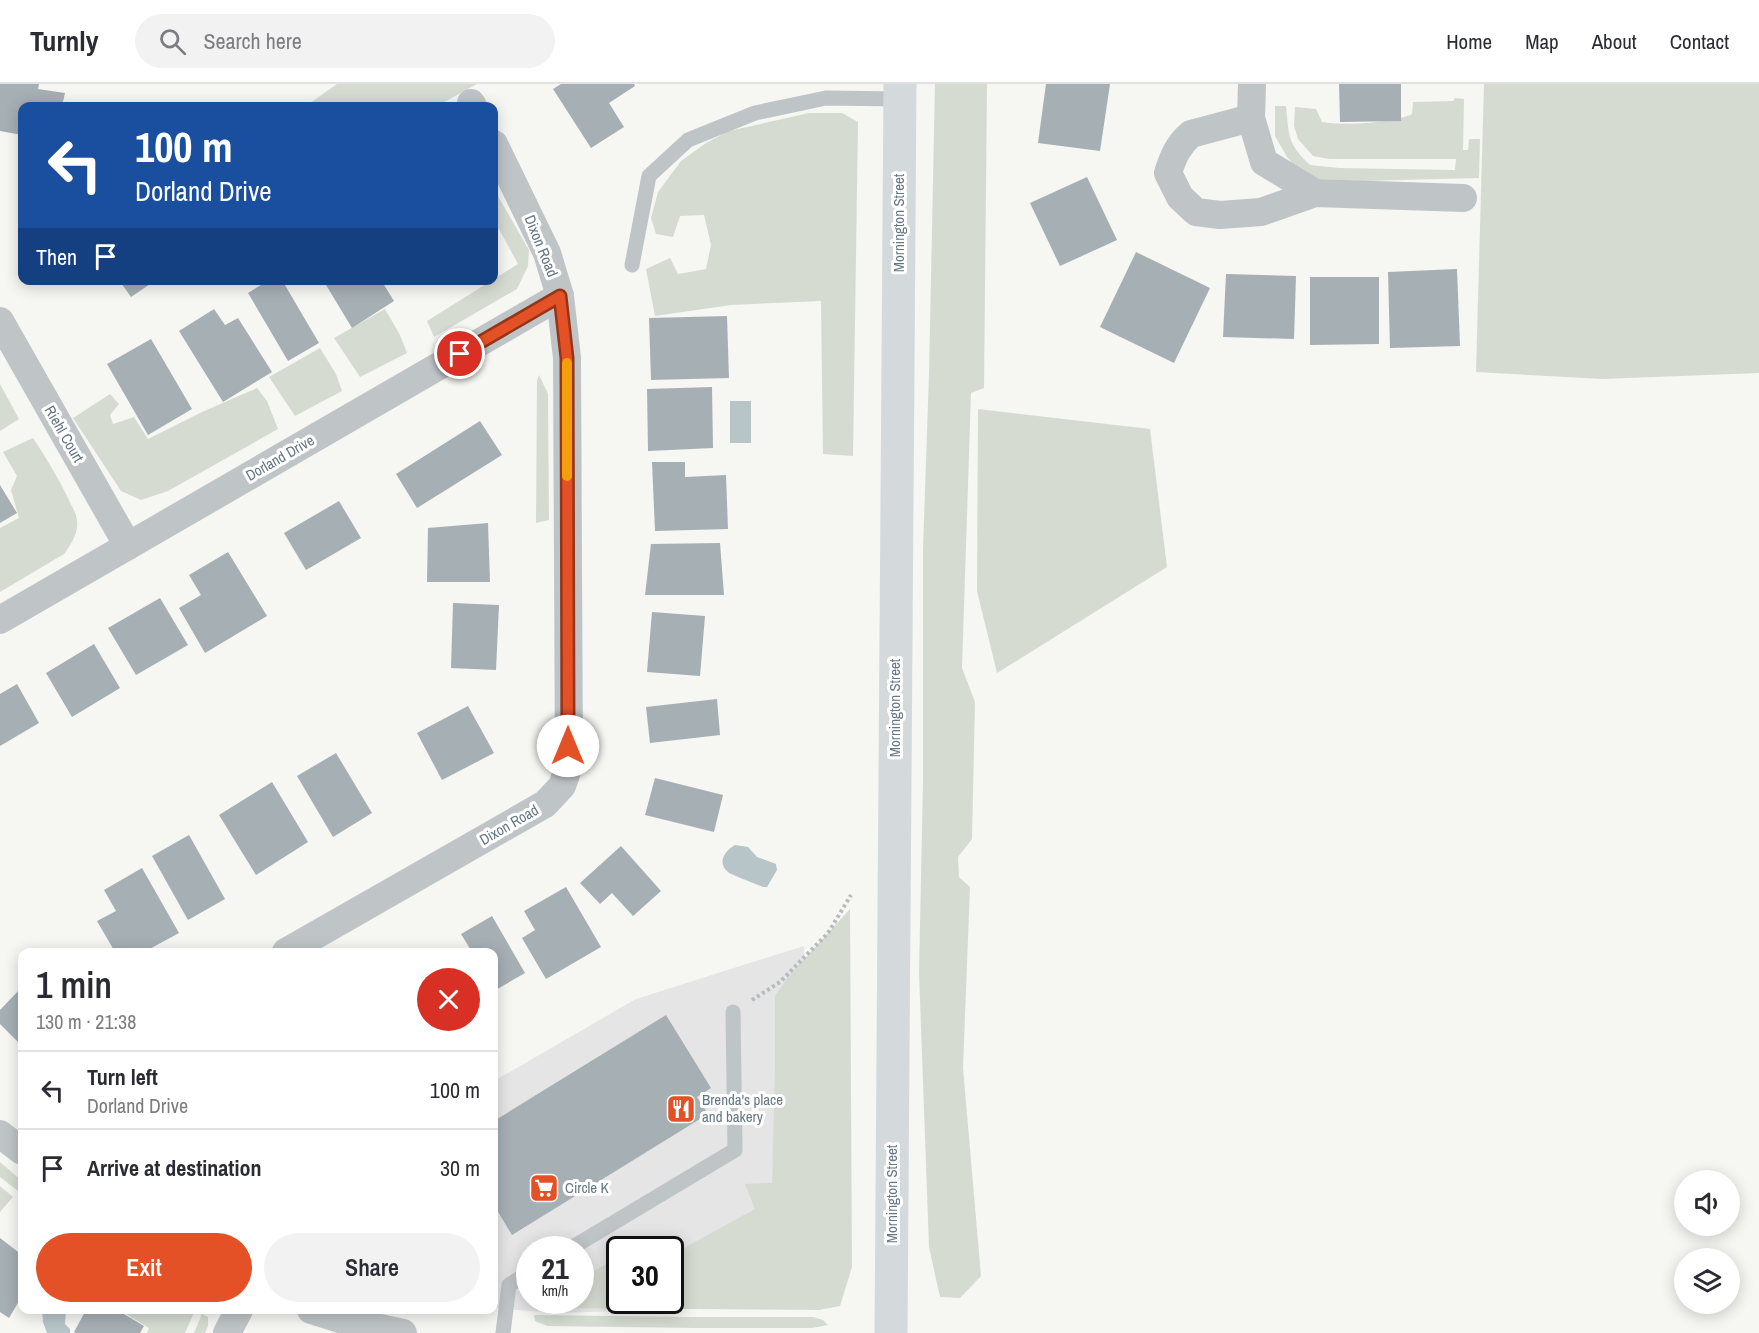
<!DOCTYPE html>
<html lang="en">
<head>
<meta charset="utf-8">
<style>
  :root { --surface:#fff; --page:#f2f2f3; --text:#2b2b33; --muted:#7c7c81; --line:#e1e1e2; --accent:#e45126 }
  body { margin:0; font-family:"Archivo Narrow",sans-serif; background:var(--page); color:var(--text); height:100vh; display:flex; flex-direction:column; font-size:22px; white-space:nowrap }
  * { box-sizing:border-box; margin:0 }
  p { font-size:20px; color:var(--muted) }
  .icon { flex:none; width:33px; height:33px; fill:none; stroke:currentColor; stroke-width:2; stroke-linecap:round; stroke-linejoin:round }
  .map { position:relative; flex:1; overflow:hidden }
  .drawer { position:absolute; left:18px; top:864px; width:480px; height:366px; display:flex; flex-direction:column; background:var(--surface); border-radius:12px; box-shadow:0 3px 15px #0003 }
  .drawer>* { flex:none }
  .guide { position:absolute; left:18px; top:18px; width:480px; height:183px; border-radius:12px; box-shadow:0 3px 15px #0003; background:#1a4fa0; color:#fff; overflow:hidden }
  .controls { position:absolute; left:1674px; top:1086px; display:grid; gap:12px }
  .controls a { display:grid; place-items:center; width:66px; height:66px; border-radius:50%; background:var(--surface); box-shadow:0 3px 15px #0003; font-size:30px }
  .speed { position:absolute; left:516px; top:1152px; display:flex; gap:12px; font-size:30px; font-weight:700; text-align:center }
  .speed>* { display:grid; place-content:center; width:78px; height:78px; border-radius:50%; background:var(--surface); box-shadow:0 3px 15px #0003; line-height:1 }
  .speed small { font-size:15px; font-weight:400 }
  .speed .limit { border:3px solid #111; border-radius:9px; background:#fff; color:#111 }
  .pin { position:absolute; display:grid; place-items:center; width:51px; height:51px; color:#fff; margin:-26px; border:3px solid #fff; border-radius:50%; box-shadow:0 2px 6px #0007 }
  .me { position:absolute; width:66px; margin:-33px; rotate:0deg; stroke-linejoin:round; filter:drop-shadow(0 0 4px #0008) }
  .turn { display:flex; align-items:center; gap:21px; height:126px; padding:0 18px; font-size:27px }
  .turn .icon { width:78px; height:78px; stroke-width:2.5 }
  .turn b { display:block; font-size:42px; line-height:51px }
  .then { display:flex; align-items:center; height:57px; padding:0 18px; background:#0003; gap:12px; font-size:22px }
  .round { display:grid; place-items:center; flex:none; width:63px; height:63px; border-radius:32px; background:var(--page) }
  .headline { display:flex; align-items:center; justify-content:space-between; height:102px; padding:0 18px }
  h1 { font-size:36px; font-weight:600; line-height:45px }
  .primary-button { display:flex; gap:12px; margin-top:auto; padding:12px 18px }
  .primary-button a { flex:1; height:69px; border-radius:36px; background:var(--accent); color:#fff; font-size:24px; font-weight:600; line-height:69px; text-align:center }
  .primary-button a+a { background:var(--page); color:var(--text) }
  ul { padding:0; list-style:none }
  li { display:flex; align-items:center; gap:18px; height:78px; padding:0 18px; border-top:2px solid var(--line) }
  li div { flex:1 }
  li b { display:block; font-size:22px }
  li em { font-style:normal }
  header { display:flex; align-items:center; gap:36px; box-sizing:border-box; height:84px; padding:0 30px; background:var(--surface); border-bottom:2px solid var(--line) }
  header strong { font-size:28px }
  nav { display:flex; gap:33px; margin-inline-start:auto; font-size:21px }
  .search { width:420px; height:54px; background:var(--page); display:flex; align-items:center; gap:15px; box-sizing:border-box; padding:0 21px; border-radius:33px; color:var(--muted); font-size:22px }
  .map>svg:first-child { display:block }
</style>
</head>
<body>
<header>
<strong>Turnly</strong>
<div class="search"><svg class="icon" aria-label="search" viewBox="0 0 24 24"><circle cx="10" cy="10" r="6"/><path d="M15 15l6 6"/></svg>Search here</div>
<nav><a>Home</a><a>Map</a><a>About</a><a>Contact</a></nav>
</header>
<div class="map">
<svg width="1759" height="1249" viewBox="0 0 1759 1249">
  <rect width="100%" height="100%" fill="#f6f6f3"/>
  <path fill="#e4e5e4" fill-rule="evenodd" d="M 804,862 L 816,1221 L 556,1229 L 494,1224 L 494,997 L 636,915 ZM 530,1166 L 580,1166 L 580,1216 L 530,1216 ZM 620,1166 L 670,1166 L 670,1216 L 620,1216 Z"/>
  <g fill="#d6dbd2">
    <path d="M 337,0 L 477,0 L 437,22 L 306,22 Z"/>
    <path d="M 935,0 L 987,0 L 984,304 L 971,309 L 962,584 L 975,618 L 972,755 L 958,773 L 959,793 L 970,803 L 963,984 L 981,1192 L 960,1214 L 940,1213 L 929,1163 L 919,888 L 923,698 L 923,465 L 929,290 Z"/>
    <path d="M 1484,0 L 1759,0 L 1759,289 L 1602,295 L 1476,288 Z"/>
    <path d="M 1455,14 L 1464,15 L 1463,66 L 1468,66 L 1469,55 L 1480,55 L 1479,94 L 1363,97 L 1318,95 L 1299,87 L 1287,73 L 1275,52 L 1275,22 L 1286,22 C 1289,52 1287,59 1310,81 L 1339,84 L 1455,86 L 1456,75 L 1329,75 L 1313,72 L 1298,55 L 1294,42 L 1295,23 L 1316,25 L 1322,38 C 1343,42 1394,39 1412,30 L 1413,18 L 1453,17 Z"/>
    <path d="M 809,29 L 842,29 L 858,38 L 853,372 L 823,370 L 821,217 L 731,221 L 655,232 L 646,185 L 670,174 L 678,190 L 706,185 L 711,161 L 704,131 L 680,132 L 673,153 L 656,150 L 651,134 L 658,108 L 681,77 L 706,59 L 729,47 Z"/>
    <path d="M 494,105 L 529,166 L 528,182 L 517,205 L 434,253 L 427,237 L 518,180 L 494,136 Z"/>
    <path d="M 385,225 L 400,251 L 407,269 L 360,293 L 334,254 Z"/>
    <path d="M 320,264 L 336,290 L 342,307 L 295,332 L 269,293 Z"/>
    <path d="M 539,291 L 548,310 L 549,436 L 536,439 L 537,297 Z"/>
    <path d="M 0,300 L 19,335 L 0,347 Z"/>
    <path d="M 257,304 L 267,317 L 278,345 L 168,407 L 141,416 L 121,407 L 73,334 L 110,310 L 119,320 L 110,331 L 113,340 L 134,333 L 148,355 L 202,328 Z"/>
    <path d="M 978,325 L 1150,345 L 1167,483 L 997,589 L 977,507 Z"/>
    <path d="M 33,354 C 46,374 58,393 68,414 C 71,421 76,428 77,436 C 79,448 71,461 64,470 L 0,508 L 0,444 L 19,434 L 11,406 L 17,392 L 3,368 Z"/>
    <path d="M 850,825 L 852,1183 L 840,1222 L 819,1226 L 536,1224 L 538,1217 L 580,1216 L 581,1194 L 619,1173 L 620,1216 L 670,1216 L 671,1171 L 755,1125 L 745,1100 L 772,1099 L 775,985 L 775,912 L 787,894 Z"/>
    <path d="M 0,1078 L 22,1097 L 18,1107 L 0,1093 Z"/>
    <path d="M 0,1102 L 13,1113 L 0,1128 Z"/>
    <path d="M 120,1226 L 195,1226 L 185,1249 L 147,1249 L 149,1244 Z"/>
    <path d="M 202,1230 L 208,1233 L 208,1242 L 205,1249 L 194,1249 Z"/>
    <path d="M 534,1231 L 684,1233 L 813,1233 L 823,1236 L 828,1241 L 812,1244 L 693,1244 L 547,1242 L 535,1237 Z"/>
  </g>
  <g fill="#b7c4c8">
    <rect x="730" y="317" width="21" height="42"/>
    <path d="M 735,761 L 748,763 L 757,773 L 776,780 L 777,786 L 767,803 L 763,803 C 756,800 732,791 728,788 C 716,778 726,766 735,761 Z"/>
    <path d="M 42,1226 L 66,1226 L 65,1240 L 70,1245 L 70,1249 L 47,1249 L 43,1238 Z"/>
  </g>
  <g fill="#a6afb4">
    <path d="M 0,0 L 39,0 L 38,5 L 65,9 L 62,22 L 22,22 L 22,51 L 0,47 Z"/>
    <path d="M 561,0 L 634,0 L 635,2 L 609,19 L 624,43 L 591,64 L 553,5 Z"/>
    <path d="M 1046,0 L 1110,0 L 1100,67 L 1038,59 Z"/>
    <path d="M 1339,0 L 1401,0 L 1401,37 L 1340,38 Z"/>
    <path d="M 1087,93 L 1117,156 L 1060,182 L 1030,119 Z"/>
    <path d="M 1136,168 L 1210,204 L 1174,279 L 1100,243 Z"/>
    <path d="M 1457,185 L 1460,262 L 1390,264 L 1388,188 Z"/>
    <path d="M 1226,190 L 1296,192 L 1294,255 L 1223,253 Z"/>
    <path d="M 1310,193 L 1379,193 L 1379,260 L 1310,261 Z"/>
    <path d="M 119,196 L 156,196 L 131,213 Z"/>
    <path d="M 269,196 L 282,196 L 319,259 L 288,277 L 248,209 Z"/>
    <path d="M 323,196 L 381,196 L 394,217 L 352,244 Z"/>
    <path d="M 214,225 L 225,241 L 238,234 L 272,288 L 223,318 L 179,247 Z"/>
    <path d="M 727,232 L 729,294 L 651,296 L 649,234 Z"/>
    <path d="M 151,255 L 192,325 L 148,351 L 107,280 Z"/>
    <path d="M 712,303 L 713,364 L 648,367 L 647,305 Z"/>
    <path d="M 480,337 L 502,371 L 417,424 L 396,390 Z"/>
    <path d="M 652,378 L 685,378 L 685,393 L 726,391 L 728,445 L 655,447 Z"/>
    <path d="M 0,401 L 17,429 L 0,439 Z"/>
    <path d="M 339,417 L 361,454 L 306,486 L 284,449 Z"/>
    <path d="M 488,439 L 490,498 L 427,498 L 428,444 Z"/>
    <path d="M 720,459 L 724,511 L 645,511 L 651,460 Z"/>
    <path d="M 228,468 L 267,532 L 205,569 L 179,524 L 201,511 L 189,491 Z"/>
    <path d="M 160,514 L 188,561 L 136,591 L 108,544 Z"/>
    <path d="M 453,519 L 499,521 L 496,586 L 451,584 Z"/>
    <path d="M 652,528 L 705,532 L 700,592 L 647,588 Z"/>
    <path d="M 94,560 L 120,604 L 72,633 L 46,589 Z"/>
    <path d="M 17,600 L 39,639 L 0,662 L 0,610 Z"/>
    <path d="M 717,615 L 720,651 L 650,659 L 646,623 Z"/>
    <path d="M 468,622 L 494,669 L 442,696 L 417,649 Z"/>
    <path d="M 336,669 L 372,729 L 333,753 L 297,692 Z"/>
    <path d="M 655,694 L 723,711 L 714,748 L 645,731 Z"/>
    <path d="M 272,698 L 308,758 L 256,791 L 219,731 Z"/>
    <path d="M 189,751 L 225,815 L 188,836 L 152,772 Z"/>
    <path d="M 621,762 L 661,807 L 633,832 L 612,809 L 600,820 L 580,799 Z"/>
    <path d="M 142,784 L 179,849 L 144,868 L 115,868 L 97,837 L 116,827 L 104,806 Z"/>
    <path d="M 566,803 L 601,863 L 546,895 L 522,854 L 535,846 L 524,827 Z"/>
    <path d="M 492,832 L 525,889 L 494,907 L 494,868 L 472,868 L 461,850 Z"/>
    <path d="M 22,903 L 22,962 L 0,940 L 0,926 Z"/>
    <path d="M 666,931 L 711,1004 L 697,1013 L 708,1030 L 512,1151 L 494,1121 L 494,1037 Z"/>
    <path d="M 0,1154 L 22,1171 L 22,1212 L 9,1234 L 0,1228 Z"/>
    <path d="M 86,1226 L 117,1226 L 144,1242 L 140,1249 L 76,1249 L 74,1248 Z"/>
  </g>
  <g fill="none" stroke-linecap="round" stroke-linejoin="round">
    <path stroke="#b7bbbe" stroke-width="4" stroke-dasharray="3 3" stroke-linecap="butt" d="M 752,916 L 780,898 L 828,849 L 851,811"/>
    <g stroke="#bfc4c7" stroke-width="15">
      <path d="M 632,181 L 649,92 L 688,56 L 755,29 L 826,14 L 900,15"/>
      <path d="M 568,1166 L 735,1066 L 733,928"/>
      <path d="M 503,1249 L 509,1201 L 530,1188"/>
    </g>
    <g stroke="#bfc4c7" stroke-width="28">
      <path d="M 1252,0 L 1251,34 L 1264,78 L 1315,109"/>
      <path d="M 471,19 L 473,22"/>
      <path d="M 1251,34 L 1191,50 C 1178,61 1173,73 1168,89 L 1180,113 L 1196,128 L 1220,131 L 1261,128 L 1315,109 L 1463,114"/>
      <path d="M 0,237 L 128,462"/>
      <path d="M 0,536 L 560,212"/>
      <path d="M 286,868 L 545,720 L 562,702 L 569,682 L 567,274 L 560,212 L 547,169 L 494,60"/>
      <path d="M 0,1050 L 22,1067"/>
      <path d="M 311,1226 L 343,1236 L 403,1249"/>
      <path d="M 227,1249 L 239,1226"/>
    </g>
    <path stroke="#d4d9dc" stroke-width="33" d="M 891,1249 L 900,0"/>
  </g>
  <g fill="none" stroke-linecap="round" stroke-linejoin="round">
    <g stroke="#943519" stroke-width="15">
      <path id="route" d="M 460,270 L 560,212 L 567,274 L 568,662"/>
    </g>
    <use href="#route" stroke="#e45126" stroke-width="10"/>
    <path stroke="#f59e0b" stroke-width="10" d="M 567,279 L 567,392"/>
  </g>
  <defs>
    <g id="restaurant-square" transform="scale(1.5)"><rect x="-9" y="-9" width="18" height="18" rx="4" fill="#e45126" stroke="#fff"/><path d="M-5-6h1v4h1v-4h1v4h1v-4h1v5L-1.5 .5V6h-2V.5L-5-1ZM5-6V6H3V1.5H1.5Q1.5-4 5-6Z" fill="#fff"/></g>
    <g id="supermarket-square" transform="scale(1.5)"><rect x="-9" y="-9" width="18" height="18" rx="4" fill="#e45126" stroke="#fff"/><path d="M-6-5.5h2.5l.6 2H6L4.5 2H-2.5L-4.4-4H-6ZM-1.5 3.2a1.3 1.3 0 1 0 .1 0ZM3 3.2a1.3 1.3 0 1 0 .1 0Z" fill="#fff"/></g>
  </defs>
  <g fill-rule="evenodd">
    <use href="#restaurant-square" x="681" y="1025"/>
    <use href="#supermarket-square" x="544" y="1104"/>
  </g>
  <g text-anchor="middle" stroke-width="6" stroke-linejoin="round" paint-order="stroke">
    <g font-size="15" fill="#657784" stroke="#fff">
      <text transform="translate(899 139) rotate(-90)" y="5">Mornington Street</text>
      <text transform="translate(541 162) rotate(68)" y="5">Dixon Road</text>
      <text transform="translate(64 350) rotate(60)" y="5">Riehl Court</text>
      <text transform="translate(280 374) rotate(-30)" y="5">Dorland Drive</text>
      <text transform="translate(895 624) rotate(-90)" y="5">Mornington Street</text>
      <text transform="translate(509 741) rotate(-30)" y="5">Dixon Road</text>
      <text transform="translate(892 1110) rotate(-90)" y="5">Mornington Street</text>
    </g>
    <g font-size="15" fill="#657784" stroke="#fff" text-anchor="start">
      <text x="702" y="1021">Brenda's place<tspan x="702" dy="17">and bakery</tspan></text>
      <text x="565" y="1109">Circle K</text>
    </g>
  </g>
</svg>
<div class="controls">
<a><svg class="icon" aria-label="sound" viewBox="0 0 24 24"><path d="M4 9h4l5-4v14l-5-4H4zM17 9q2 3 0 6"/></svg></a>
<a><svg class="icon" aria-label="layers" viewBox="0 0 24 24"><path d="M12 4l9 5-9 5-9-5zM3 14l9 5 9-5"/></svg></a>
</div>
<div class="speed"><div>21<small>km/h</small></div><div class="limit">30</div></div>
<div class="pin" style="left:460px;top:270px;background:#d93025"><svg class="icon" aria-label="arrive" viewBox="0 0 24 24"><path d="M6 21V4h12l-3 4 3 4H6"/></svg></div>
<svg class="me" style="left:568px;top:662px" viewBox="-20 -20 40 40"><circle r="19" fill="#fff"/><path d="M0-13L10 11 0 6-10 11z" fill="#e45126"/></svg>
<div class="guide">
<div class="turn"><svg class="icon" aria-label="left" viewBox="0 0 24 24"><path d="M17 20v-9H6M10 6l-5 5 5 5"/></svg><div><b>100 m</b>Dorland Drive</div></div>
<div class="then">Then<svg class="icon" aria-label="arrive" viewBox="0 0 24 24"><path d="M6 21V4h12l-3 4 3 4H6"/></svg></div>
</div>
<section class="drawer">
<div class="headline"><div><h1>1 min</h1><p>130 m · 21:38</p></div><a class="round" style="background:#d93025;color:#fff"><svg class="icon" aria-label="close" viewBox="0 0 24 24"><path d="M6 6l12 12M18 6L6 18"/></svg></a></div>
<ul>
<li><svg class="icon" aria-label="left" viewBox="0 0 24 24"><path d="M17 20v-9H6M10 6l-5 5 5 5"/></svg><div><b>Turn left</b><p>Dorland Drive</p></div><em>100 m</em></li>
<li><svg class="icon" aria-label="arrive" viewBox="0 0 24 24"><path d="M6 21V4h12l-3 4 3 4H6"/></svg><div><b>Arrive at destination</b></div><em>30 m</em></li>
</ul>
<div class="primary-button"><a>Exit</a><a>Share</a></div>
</section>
</div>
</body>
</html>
